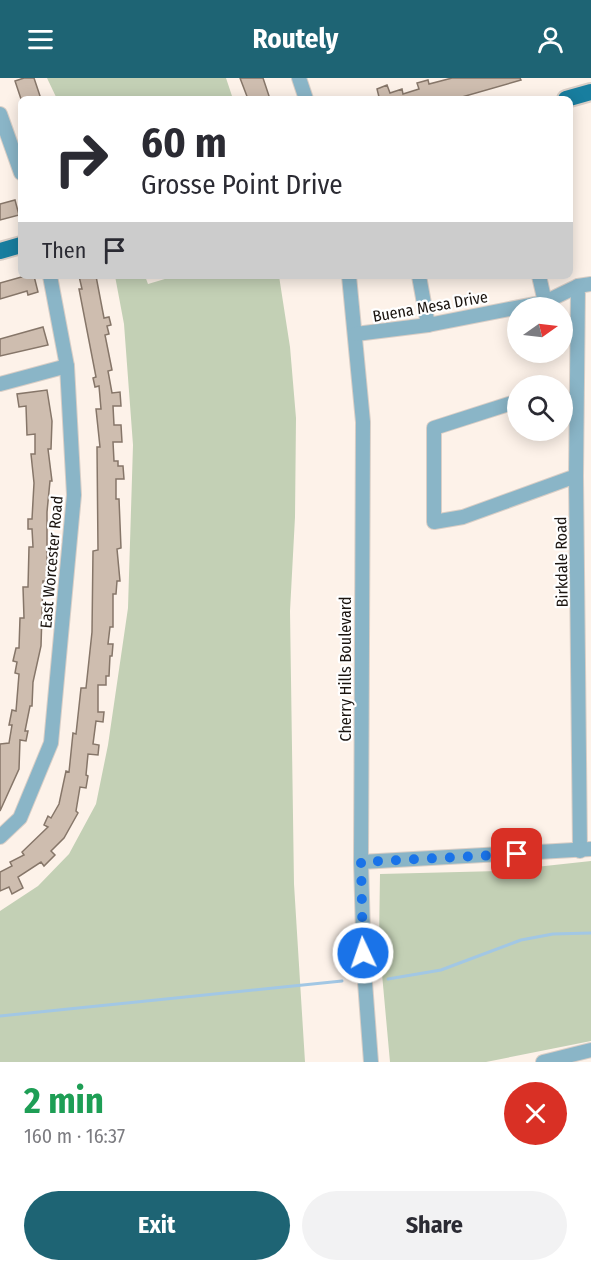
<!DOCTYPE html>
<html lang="en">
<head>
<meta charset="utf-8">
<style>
  :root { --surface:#fff; --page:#f2f2f3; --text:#2b2b33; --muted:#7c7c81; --accent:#1e6474 }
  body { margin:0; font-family:"Fira Sans Condensed",sans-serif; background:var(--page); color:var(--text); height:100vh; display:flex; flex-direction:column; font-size:22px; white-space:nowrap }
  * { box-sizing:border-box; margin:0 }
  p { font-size:20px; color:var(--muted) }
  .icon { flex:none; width:33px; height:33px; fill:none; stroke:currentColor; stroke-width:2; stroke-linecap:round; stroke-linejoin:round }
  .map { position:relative; height:984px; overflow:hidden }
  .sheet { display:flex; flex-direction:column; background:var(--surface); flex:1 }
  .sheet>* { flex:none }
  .hud { position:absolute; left:18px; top:18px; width:555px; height:183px; border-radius:9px; box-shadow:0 3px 15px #0003; background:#fff; color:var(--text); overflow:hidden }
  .needle { width:39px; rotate:76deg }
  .controls { position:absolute; left:507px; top:219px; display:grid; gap:12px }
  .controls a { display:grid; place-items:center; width:66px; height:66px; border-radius:50%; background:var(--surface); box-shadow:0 3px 15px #0003; font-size:30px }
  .pin { position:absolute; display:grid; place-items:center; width:51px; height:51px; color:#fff; margin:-26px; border-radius:12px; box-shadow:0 3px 9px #0006 }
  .me { position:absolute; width:66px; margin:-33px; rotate:357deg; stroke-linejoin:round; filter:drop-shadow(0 0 4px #0008) }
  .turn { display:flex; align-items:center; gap:21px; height:126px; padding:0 24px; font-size:27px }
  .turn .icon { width:78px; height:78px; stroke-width:2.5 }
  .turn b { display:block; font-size:42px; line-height:51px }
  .then { display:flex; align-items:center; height:57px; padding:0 24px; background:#0003; gap:12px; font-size:22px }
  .round { display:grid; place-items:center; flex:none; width:63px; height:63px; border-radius:32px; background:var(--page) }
  .headline { display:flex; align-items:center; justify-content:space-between; height:102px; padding:0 24px }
  h1 { font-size:36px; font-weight:700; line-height:45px; color:#1e9e55 }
  .action { display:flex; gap:12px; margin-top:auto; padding:12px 24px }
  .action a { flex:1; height:69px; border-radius:36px; background:var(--accent); color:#fff; font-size:24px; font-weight:700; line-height:69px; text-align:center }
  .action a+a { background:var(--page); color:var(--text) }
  header { display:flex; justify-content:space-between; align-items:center; height:78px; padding:0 24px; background:var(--accent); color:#fff; font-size:27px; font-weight:700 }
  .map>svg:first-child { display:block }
</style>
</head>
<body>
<header><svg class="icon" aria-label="menu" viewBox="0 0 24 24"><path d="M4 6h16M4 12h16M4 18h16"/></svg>Routely<svg class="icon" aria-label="person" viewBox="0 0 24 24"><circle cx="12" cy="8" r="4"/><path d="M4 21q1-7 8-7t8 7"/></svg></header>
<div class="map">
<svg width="591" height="984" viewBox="0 0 591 984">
  <rect width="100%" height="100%" fill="#fdf2e9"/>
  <g fill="#c3d0b5">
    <path d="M 47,0 L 226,0 L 233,21 L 57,21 Z"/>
    <path d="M 115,198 L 145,198 L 148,206 L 175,198 L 279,198 L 290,269 L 296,340 L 295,439 L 290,533 L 294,806 L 305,984 L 0,984 L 0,833 L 38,808 L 69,776 L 96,726 L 108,667 L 128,530 L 133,367 L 124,246 Z"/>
    <path d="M 591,783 L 591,963 L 486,984 L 390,984 L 379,863 L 380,796 L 499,793 Z"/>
  </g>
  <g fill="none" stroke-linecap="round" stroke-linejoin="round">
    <g stroke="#a2c7e4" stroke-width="3">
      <path d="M 388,901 L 441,892 L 521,862 L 553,856 L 591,855"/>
      <path d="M 0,938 L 342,903"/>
    </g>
  </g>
  <g fill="#cebdaf" stroke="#867669" stroke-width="1.5">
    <path d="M 24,0 L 34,0 L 41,21 L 21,21 L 15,3 Z"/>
    <path d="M 240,0 L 263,0 L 270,21 L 248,21 Z"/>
    <path d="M 452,0 L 520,0 L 521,2 L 455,21 L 376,21 L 379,19 L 377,11 L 387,7 L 390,15 L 402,11 L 403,16 L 419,11 L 417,5 L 428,2 L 429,6 Z"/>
    <path d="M 15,122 L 19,137 L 0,142 L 0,126 Z"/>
    <path d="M 25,198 L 34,198 L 38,214 L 28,217 L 27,213 L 0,221 L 0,205 Z"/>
    <path d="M 79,198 L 96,198 L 104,240 L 109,239 L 111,247 L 107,248 L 109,256 L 105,257 L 112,292 L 108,293 L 112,315 L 120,314 L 121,328 L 113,328 L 114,347 L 121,347 L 122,364 L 113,364 L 114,383 L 118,383 L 118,388 L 123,388 L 124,401 L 116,401 L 116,421 L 119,421 L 121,470 L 117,471 L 120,503 L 117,503 L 116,516 L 113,516 L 113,549 L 110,549 L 108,566 L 113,566 L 112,578 L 110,578 L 109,598 L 106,598 L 106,607 L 98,607 L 98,634 L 104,634 L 103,644 L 96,643 L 93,666 L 99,667 L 98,677 L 88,676 L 86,697 L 88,698 L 86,710 L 80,709 L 76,733 L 78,735 L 64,760 L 51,773 L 55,777 L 44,788 L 41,784 L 18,799 L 23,810 L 12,816 L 9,809 L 0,813 L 0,794 L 12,788 L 10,784 L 24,777 L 22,774 L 48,749 L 44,747 L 48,738 L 51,740 L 59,726 L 66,693 L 69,694 L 73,655 L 76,656 L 81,610 L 86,610 L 92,554 L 93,473 L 98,472 L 97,369 L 100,369 L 96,331 L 101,331 L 99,308 L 95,309 L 93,300 L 96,299 L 79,211 L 82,211 Z"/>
    <path d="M 43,249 L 48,267 L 0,278 L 0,261 Z"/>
    <path d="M 47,312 L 52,343 L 51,371 L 48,371 L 52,403 L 50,403 L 47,434 L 47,503 L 43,503 L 41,568 L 33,604 L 32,628 L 30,628 L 25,653 L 28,653 L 26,663 L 20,662 L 19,691 L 0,733 L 0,666 L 9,665 L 12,647 L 9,647 L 12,632 L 16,633 L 19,596 L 15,595 L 17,584 L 13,583 L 16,570 L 19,570 L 20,540 L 24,540 L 23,509 L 28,509 L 29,469 L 33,469 L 32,451 L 28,451 L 28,441 L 32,441 L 34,405 L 31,376 L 35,376 L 35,356 L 27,357 L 26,328 L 19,329 L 17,316 Z"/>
  </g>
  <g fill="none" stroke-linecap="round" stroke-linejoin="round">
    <g stroke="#d9cec6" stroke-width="16">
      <g id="minor">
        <path d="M 299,0 L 306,21"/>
        <path d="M 0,36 L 21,95"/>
        <path d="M 349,198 L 363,344 L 361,784 L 364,891 L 371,984"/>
        <path d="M 419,198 L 428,247"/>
        <path d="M 539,198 L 545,224"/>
        <path d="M 356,256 L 428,247 L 545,224 L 578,208"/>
        <path d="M 0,306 L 67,288"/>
        <path d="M 518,323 L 434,350 L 434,444 L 463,439 L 576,398"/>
        <path d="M 0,759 L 20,740 L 51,665 L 74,417 L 67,288 L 50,198"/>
        <path d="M 580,773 L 576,398 L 578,208 L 591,206"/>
        <path d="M 361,784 L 591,771"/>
        <path d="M 543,984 L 591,972"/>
      </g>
    </g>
    <g stroke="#d9cec6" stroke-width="20">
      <g id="major">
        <path d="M 566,21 L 591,14"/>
        <path d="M 0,173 L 21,167"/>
      </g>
    </g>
    <use href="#minor" stroke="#8ab5c7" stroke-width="14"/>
    <use href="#major" stroke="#187e9f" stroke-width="16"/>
  </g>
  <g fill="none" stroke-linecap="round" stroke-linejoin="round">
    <path stroke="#1a73e8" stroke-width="10" stroke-dasharray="0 18" d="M 363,875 L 361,784 L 517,776"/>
  </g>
  <g text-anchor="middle" stroke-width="4.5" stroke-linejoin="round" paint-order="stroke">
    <g font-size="16" fill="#1a140f" stroke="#fff">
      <text transform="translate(430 228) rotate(-10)" y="6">Buena Mesa Drive</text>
      <text transform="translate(51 484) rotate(-85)" y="6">East Worcester Road</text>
      <text transform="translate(561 484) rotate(-91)" y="6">Birkdale Road</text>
      <text transform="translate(345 591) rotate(-90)" y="6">Cherry Hills Boulevard</text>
    </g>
  </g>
</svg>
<div class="controls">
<a><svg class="needle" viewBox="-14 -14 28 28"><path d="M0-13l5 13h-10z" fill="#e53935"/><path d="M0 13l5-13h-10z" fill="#7c7c81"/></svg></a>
<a><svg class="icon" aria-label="search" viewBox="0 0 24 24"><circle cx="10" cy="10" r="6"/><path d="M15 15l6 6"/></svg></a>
</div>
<div class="pin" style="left:517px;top:776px;background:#d93025"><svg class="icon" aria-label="arrive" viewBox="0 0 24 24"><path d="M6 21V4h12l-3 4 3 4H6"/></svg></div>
<svg class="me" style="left:363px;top:875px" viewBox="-20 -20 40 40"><circle r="17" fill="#1a73e8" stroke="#fff" stroke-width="3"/><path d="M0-11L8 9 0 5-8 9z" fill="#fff"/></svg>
<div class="hud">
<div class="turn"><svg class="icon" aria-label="right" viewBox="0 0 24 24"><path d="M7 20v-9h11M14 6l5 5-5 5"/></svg><div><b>60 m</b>Grosse Point Drive</div></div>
<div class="then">Then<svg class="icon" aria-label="arrive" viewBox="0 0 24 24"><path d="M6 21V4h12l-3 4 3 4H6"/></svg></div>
</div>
</div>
<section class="sheet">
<div class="headline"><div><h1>2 min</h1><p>160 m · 16:37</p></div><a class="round" style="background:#d93025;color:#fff"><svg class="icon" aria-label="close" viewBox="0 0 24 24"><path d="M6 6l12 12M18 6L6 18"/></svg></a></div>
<div class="action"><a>Exit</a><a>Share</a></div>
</section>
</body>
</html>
